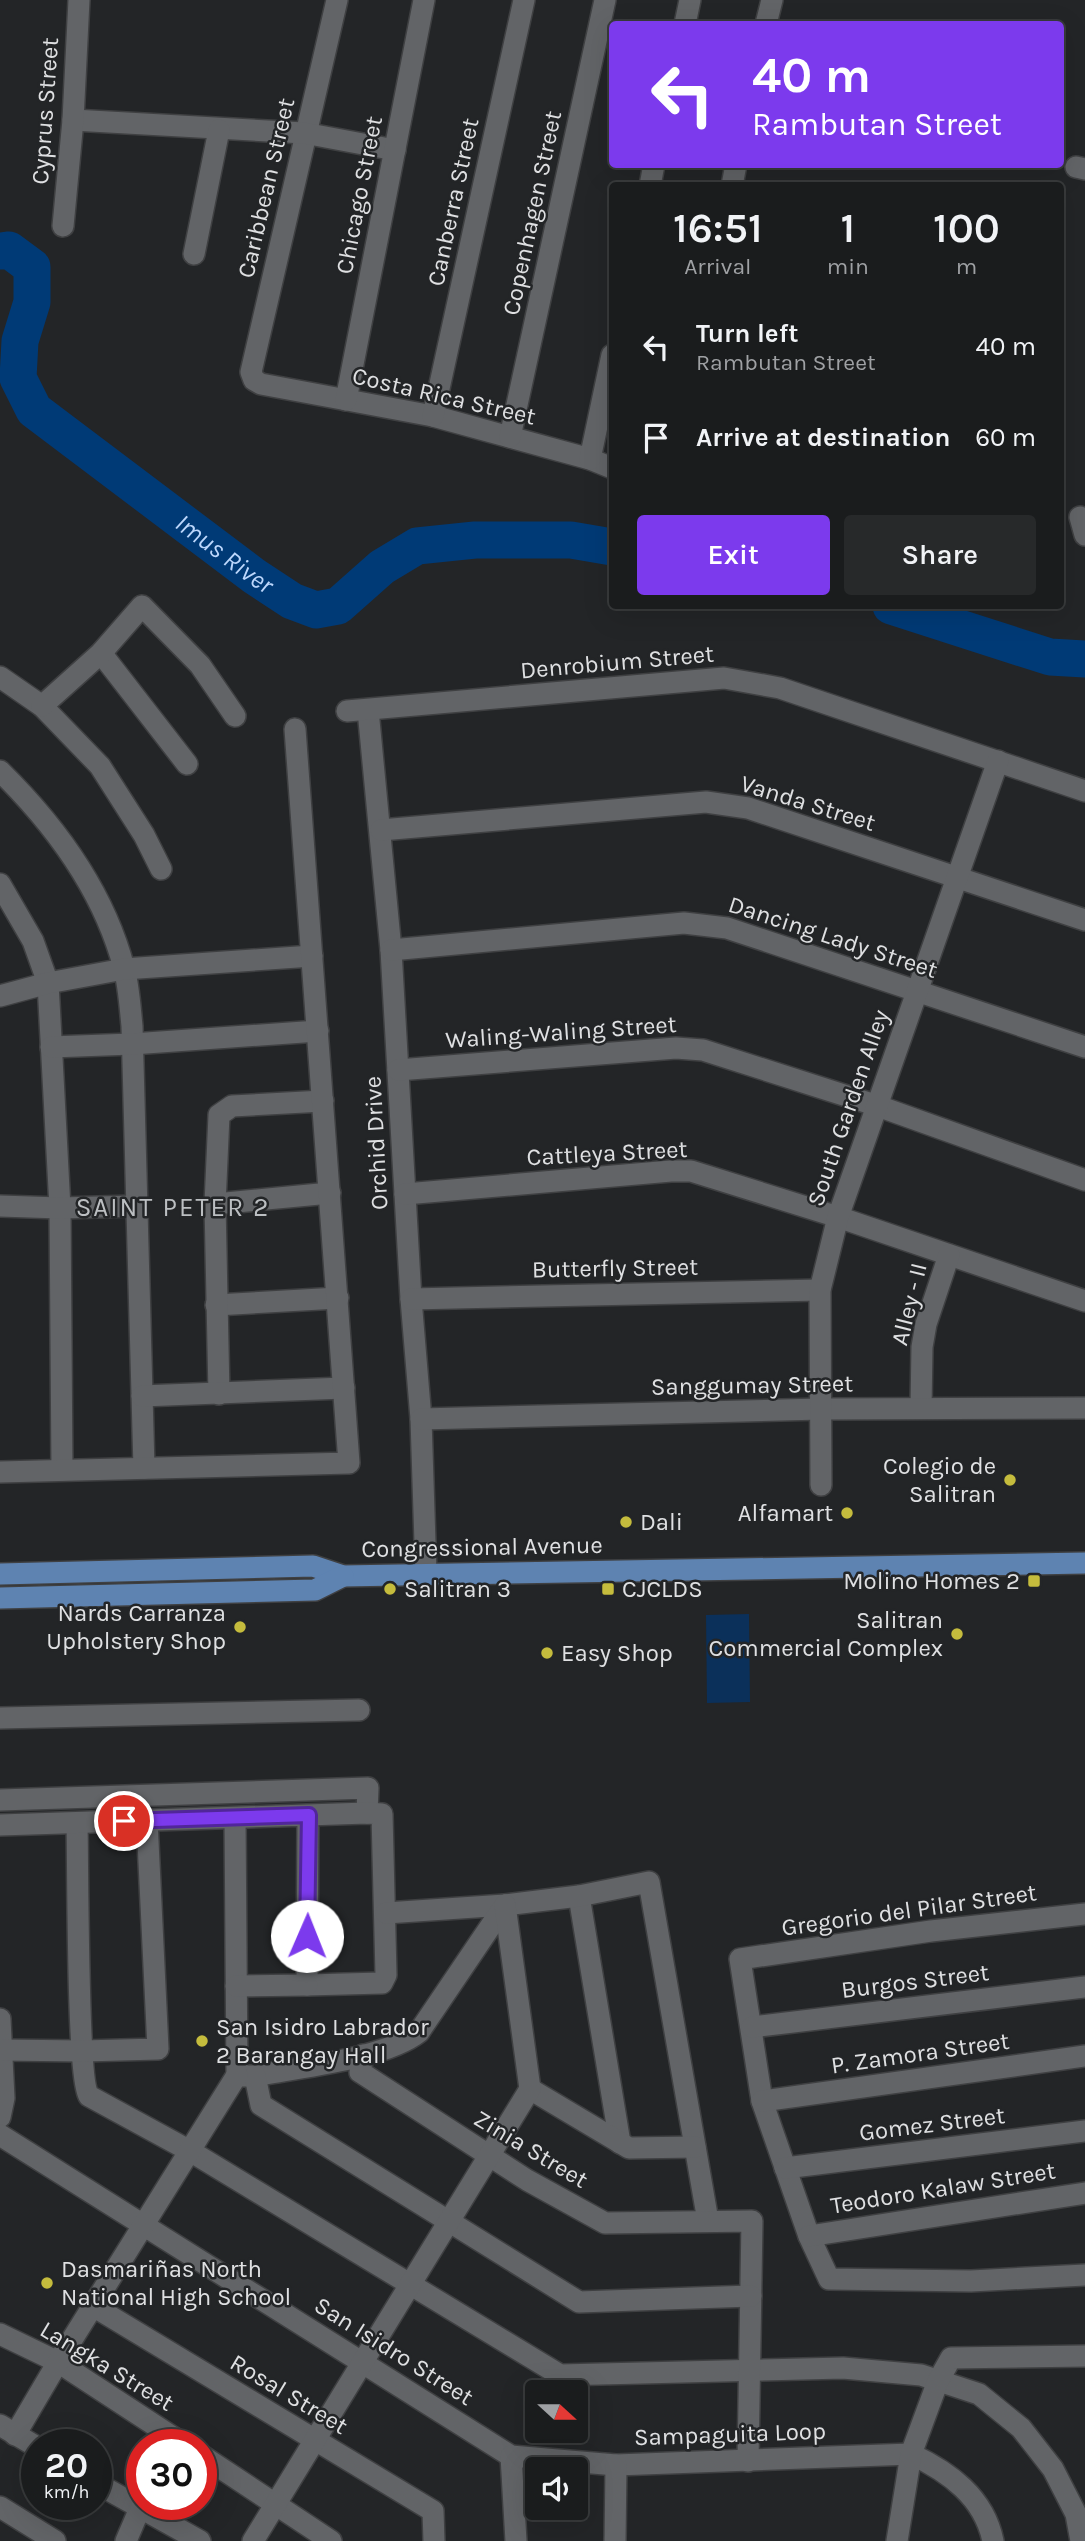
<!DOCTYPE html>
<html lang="en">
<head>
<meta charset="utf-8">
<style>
  :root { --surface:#1a1c1d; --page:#27292a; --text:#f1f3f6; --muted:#9fa1a4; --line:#383a3b; --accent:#7c3aed }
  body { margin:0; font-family:Karla,sans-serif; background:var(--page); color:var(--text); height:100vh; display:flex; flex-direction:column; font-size:26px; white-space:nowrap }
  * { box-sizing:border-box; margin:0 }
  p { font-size:23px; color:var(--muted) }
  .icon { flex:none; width:38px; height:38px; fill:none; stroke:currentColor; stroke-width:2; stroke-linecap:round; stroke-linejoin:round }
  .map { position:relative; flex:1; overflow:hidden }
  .sheet { position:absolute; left:609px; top:182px; width:455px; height:427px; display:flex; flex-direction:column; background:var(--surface); border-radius:7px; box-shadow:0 7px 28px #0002,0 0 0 2px var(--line) }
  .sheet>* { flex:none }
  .banner { position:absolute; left:609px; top:21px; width:455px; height:147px; border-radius:7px; box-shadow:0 7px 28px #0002,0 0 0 2px var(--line); background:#7c3aed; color:#fff; overflow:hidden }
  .needle { width:46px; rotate:111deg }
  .tools { position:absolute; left:525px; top:2380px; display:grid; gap:14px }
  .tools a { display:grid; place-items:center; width:63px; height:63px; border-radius:7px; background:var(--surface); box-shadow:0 7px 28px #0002,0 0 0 2px var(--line); font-size:35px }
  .speed { position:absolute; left:21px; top:2429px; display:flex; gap:14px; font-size:35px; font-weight:700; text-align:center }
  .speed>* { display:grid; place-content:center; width:91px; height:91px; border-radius:50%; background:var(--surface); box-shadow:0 7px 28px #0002,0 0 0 2px var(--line); line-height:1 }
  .speed small { font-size:18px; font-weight:400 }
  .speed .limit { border:10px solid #d22; background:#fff; color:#111 }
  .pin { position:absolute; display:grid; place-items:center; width:60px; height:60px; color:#fff; margin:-30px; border:4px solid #fff; border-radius:50%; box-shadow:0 2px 7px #0007 }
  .me { position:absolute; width:77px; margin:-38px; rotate:1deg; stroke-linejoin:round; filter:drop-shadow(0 0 5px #0008) }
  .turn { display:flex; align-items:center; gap:24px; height:147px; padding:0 28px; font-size:32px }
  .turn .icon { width:91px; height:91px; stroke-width:2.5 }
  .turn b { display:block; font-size:49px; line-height:60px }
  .eta { display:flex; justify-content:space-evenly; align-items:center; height:119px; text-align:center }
  .eta b { font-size:42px; font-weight:600; line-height:49px }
  .cta { display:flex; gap:14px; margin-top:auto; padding:14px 28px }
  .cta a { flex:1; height:80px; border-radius:7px; background:var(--accent); color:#fff; font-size:28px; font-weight:600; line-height:80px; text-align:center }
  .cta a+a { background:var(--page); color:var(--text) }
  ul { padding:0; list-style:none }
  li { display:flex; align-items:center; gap:21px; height:91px; padding:0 28px }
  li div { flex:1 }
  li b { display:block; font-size:26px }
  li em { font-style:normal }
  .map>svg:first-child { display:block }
</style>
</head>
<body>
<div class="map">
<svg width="1085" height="2541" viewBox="0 0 1085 2541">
  <rect width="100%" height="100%" fill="#232527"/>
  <path fill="#0b305a" d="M 749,1614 L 750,1702 L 707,1703 L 706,1615 Z"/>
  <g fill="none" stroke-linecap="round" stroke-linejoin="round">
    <g stroke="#003a76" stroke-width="37">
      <path id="s1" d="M 0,251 L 9,250 L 32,267 L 32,302 L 20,341 L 18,378 L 34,410 L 254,576 L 292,601 L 316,610 L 338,606 L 382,567 L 417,546 L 475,540 L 571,540 L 612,547"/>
      <path d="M 891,606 L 1050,657 L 1085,659"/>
    </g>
    <g stroke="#3f4042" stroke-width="24">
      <g id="minor">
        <path d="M 337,0 L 251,372 L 254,380 L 261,384 L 433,416 L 590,459 L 612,468"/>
        <path d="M 685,24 L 690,0"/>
        <path d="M 766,24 L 772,0"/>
        <path d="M 73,120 L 304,133 L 395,150"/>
        <path d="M 1076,167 L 1085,169"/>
        <path d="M 650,186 L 654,164"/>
        <path d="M 732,186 L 736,164"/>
        <path d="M 63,226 L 73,120 L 79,0"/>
        <path d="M 194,254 L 219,130"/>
        <path d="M 346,400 L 424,0"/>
        <path d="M 433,416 L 524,0"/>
        <path d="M 510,437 L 605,0"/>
        <path d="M 590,459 L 612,355"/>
        <path d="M 1080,517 L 1085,535"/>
        <path d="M 101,653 L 187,764"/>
        <path d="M 0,677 L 42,706 L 100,766 L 144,835 L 161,869"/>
        <path d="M 42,706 L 101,653 L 142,606 L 200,665 L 235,716"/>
        <path d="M 368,710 L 391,950 L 411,1299 L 421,1419 L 426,1574"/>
        <path d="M 347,711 L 724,678 L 780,688 L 1085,791"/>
        <path d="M 0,771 C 55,825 104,892 124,968 C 129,987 130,1007 132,1026 L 144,1468"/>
        <path d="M 381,830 L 706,802 L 748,808 L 1085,920"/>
        <path d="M 0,884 L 33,941 L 48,983 L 60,1208 L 62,1470"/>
        <path d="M 391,950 L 684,923 L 727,928 L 1085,1047"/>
        <path d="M 0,996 L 48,983 L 124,969 L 312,956"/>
        <path d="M 51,1047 L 132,1044 L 318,1031"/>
        <path d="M 398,1070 L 676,1048 L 703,1050 L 875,1105 L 1085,1180"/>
        <path d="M 405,1194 L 671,1171 L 691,1171 L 838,1217 L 1085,1301"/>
        <path d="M 215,1204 L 330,1193"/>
        <path d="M 0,1206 L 60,1208 L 136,1206"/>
        <path d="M 411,1299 L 820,1290"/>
        <path d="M 216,1305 L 338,1298"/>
        <path d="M 219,1394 L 215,1204 L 219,1115 L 232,1106 L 323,1101"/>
        <path d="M 142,1396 L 344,1388"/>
        <path d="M 921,1408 L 922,1347 L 926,1324 L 949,1255"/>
        <path d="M 421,1419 L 821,1409 L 1085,1408"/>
        <path d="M 0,1472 L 349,1463 L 295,729"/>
        <path d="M 821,1485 L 820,1290 L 838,1217 L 998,761"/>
        <path d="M 0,1718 L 359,1710"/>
        <path d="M 0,1800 L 368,1788 L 367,1813"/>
        <path d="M 235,1818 L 237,2075"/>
        <path d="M 77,1823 C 78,1860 77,2080 89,2096 L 190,2151 L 560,2375 L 843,2368 L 921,2375 L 979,2394 L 1021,2428 L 1053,2469 L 1076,2514 L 1081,2541"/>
        <path d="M 0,1825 L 367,1813 L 382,1814 L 386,1975 L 382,1983 L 307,1985 L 308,1815"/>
        <path d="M 579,1896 L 620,2143"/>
        <path d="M 386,1913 L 505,1905 L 579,1896 L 649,1882 L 708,2221"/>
        <path d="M 1085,1914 L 931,1931 L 740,1959 L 762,2101 L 809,2236 L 829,2279 L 971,2281 L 1085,2275"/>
        <path d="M 236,1986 L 307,1985"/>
        <path d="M 0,2019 L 4,2098 L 0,2117"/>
        <path d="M 752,2027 L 1085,1987"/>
        <path d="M 1,2050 L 83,2051 L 158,2049 L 147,1821"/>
        <path d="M 363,2055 L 360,2072 L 527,2180 L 605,2223 L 752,2221 L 748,2461"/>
        <path d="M 243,2076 L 255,2076 C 299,2067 385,2059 419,2032 L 505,1905"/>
        <path d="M 255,2076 L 261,2105 L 579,2302 L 751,2296"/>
        <path d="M 530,2089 L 629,2148 L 695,2147"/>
        <path d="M 762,2101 L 1085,2056"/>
        <path d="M 0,2135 L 511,2456 L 616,2465 L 911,2454 C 949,2472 984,2497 993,2541"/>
        <path d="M 785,2168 L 1085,2131"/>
        <path d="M 809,2236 L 1085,2193"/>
        <path d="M 93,2306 L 433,2511 L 434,2541"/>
        <path d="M 0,2334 L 58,2362 L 185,2445"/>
        <path d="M 0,2425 L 37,2447"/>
        <path d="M 15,2435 L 58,2362 L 237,2075"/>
        <path d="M 201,2455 L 331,2541"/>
        <path d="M 511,2456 L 516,2541"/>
        <path d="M 96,2483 L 200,2541"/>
        <path d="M 0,2507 L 55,2541"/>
        <path d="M 126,2541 L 140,2508"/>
        <path d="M 253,2541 L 530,2089 L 505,1905"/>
        <path d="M 615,2541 L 616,2465"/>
        <path d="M 897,2541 L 911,2454 L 938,2381 L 951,2358 L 1085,2356"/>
      </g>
    </g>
    <g stroke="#3f4042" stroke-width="24">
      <g id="major">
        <path d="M 0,1574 L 313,1566 L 343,1576 L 1085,1563"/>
        <path d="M 0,1598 L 315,1590 L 343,1576"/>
      </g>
    </g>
    <use href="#minor" stroke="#626467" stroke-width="21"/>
    <use href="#major" stroke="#5e83b1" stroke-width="21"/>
  </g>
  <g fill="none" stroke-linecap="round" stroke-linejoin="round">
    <g stroke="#51269a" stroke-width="18">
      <path id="route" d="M 124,1821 L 309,1815 L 307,1936"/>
    </g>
    <use href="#route" stroke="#7c3aed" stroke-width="12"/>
  </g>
  <g fill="#c5bc3d" stroke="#232527" stroke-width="2.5">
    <circle cx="1010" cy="1480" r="7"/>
    <circle cx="847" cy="1513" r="7"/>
    <circle cx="626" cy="1522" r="7"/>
    <rect x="1027" y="1574" width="14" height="14" rx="3.5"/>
    <circle cx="390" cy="1589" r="7"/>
    <rect x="601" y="1582" width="14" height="14" rx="3.5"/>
    <circle cx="240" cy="1627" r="7"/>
    <circle cx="957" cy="1634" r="7"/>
    <circle cx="547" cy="1653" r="7"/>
    <circle cx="202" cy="2041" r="7"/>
    <circle cx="47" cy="2283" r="7"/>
  </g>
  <g text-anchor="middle" stroke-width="5" stroke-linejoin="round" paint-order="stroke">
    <g font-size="24" fill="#dfe0e2" stroke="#232527">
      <text transform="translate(45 111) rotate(-86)" y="8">Cyprus Street</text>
      <text transform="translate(266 188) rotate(-77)" y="8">Caribbean Street</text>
      <text transform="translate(359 195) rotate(-79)" y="8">Chicago Street</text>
      <text transform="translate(453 202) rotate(-78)" y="8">Canberra Street</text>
      <text transform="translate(532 213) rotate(-78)" y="8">Copenhagen Street</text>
      <text transform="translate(444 396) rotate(13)" y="8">Costa Rica Street</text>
      <text transform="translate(617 662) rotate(-5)" y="8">Denrobium Street</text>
      <text transform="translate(808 803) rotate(17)" y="8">Vanda Street</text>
      <text transform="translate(833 937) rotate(18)" y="8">Dancing Lady Street</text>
      <text transform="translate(561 1032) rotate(-4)" y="8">Waling-Waling Street</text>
      <text transform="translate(848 1108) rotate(-71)" y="8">South Garden Alley</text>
      <text transform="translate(376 1143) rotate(-93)" y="8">Orchid Drive</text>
      <text transform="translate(607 1153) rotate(-3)" y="8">Cattleya Street</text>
      <text transform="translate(615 1268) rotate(-1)" y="8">Butterfly Street</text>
      <text transform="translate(909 1304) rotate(-76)" y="8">Alley - II</text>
      <text transform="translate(752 1385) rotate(-1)" y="8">Sanggumay Street</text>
      <text transform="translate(482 1547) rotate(-1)" y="8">Congressional Avenue</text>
      <text transform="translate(909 1910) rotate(-8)" y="8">Gregorio del Pilar Street</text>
      <text transform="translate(915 1981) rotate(-7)" y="8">Burgos Street</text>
      <text transform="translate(920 2053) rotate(-8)" y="8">P. Zamora Street</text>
      <text transform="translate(932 2124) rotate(-7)" y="8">Gomez Street</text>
      <text transform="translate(531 2149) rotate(31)" y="8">Zinia Street</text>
      <text transform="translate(943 2188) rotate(-9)" y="8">Teodoro Kalaw Street</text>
      <text transform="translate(394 2351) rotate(32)" y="8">San Isidro Street</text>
      <text transform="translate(107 2366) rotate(31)" y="8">Langka Street</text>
      <text transform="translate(289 2394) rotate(31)" y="8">Rosal Street</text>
      <text transform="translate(730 2434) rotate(-2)" y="8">Sampaguita Loop</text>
    </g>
    <g font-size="24" fill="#dfe0e2" stroke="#232527" text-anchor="start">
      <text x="996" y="1474" text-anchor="end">Colegio de<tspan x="996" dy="28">Salitran</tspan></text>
      <text x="833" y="1521" text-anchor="end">Alfamart</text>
      <text x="640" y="1530">Dali</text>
      <text x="1020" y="1589" text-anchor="end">Molino Homes 2</text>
      <text x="404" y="1597">Salitran 3</text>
      <text x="622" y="1597">CJCLDS</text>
      <text x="226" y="1621" text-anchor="end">Nards Carranza<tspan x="226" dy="28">Upholstery Shop</tspan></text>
      <text x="943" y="1628" text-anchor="end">Salitran<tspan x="943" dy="28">Commercial Complex</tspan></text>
      <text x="561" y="1661">Easy Shop</text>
      <text x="216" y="2035">San Isidro Labrador<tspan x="216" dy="28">2 Barangay Hall</tspan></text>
      <text x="61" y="2277">Dasmariñas North<tspan x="61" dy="28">National High School</tspan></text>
    </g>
    <g font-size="26" font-style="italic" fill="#bcd7fc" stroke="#232527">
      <text dy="9" stroke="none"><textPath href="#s1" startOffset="425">Imus River</textPath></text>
    </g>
    <g font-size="26" letter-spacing="2" fill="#bcbfc2" stroke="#232527">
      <text x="173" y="1216">SAINT PETER 2</text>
    </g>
  </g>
</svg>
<div class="tools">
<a><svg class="needle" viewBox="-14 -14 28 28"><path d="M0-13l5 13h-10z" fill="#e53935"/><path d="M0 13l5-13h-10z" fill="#9fa1a4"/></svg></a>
<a><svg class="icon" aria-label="sound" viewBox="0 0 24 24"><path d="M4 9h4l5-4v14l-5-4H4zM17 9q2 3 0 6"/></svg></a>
</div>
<div class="speed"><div>20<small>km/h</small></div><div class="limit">30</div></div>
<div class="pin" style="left:124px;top:1821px;background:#d93025"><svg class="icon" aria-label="arrive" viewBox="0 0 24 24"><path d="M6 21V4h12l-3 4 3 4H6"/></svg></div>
<svg class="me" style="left:307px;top:1936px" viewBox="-20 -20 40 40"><circle r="19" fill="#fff"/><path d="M0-13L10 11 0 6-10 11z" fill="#7c3aed"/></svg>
<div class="banner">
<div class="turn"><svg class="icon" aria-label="left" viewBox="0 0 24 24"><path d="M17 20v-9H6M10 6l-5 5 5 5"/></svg><div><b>40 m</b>Rambutan Street</div></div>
</div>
<section class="sheet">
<div class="eta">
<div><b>16:51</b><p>Arrival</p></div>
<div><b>1</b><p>min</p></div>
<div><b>100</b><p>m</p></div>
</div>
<ul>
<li><svg class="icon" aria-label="left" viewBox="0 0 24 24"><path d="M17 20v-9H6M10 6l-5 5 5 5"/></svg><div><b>Turn left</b><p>Rambutan Street</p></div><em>40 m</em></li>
<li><svg class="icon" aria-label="arrive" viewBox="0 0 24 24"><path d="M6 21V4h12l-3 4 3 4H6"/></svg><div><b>Arrive at destination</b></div><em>60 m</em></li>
</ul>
<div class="cta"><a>Exit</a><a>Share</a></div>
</section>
</div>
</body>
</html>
